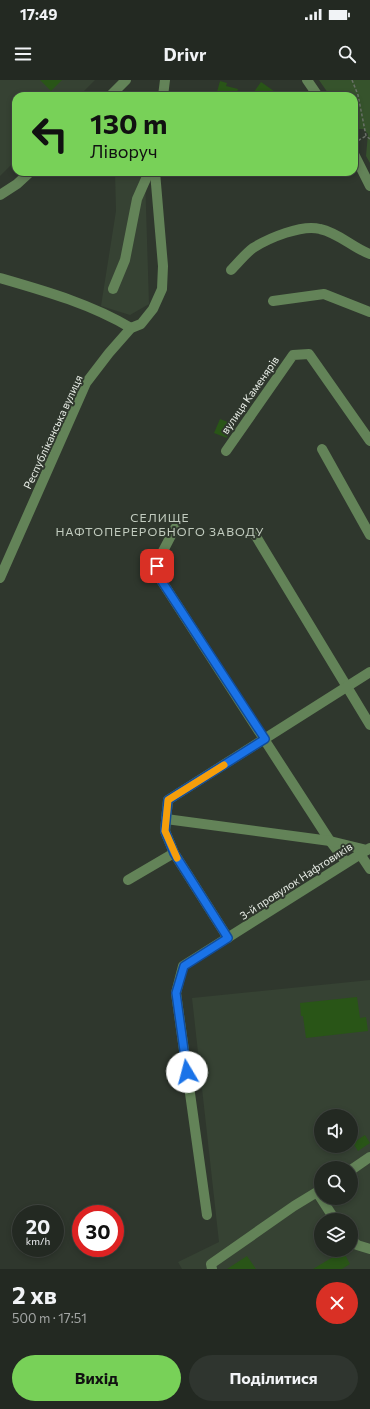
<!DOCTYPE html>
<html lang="uk">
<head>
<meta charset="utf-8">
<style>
  :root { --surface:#232922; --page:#2f352f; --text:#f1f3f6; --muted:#a3a6a5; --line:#404540; --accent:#78d158 }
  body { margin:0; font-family:Commissioner,sans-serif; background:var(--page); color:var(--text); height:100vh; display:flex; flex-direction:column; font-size:15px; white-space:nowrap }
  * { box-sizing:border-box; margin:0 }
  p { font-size:13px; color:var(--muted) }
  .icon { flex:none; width:22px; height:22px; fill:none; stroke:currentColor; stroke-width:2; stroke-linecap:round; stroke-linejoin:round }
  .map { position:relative; height:1189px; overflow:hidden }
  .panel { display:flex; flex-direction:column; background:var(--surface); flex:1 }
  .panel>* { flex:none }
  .hud { position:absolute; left:12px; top:12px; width:346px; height:84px; border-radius:12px; box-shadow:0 2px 6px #0003,0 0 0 1px var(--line); background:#78d158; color:#111; overflow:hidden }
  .controls { position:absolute; left:314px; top:1029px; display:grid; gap:8px }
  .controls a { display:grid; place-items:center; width:44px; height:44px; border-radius:50%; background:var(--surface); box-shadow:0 2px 6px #0003,0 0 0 1px var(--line); font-size:20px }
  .speed { position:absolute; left:12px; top:1125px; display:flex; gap:8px; font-size:20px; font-weight:700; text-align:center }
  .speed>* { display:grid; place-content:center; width:52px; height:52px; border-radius:50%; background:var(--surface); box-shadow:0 2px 6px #0003,0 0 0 1px var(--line); line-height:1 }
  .speed small { font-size:10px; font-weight:400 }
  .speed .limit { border:6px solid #d22; background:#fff; color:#111 }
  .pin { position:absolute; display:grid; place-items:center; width:34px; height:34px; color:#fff; margin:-17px; border-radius:8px; box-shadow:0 2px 6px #0006 }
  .me { position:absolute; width:44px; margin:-22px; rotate:352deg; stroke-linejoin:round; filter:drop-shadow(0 0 3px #0008) }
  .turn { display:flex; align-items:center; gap:14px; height:84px; padding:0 12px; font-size:18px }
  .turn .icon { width:52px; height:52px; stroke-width:2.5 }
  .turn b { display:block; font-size:28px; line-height:34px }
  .round { display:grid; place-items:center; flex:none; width:42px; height:42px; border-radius:21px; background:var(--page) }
  .headline { display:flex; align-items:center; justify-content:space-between; height:68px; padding:0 12px }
  h1 { font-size:24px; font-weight:700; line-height:30px }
  .action { display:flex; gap:8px; margin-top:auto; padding:8px 12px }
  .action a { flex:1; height:46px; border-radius:24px; background:var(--accent); color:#111; font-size:16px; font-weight:700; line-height:46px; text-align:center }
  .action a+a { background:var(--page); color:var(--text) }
  .status { display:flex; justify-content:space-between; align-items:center; height:28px; padding:0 20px; background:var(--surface); direction:ltr }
  .status svg { height:11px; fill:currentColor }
  header { display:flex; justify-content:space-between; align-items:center; height:52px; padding:0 12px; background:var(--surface); font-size:18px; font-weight:700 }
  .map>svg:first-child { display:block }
</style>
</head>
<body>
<div class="status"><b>17:49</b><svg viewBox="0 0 49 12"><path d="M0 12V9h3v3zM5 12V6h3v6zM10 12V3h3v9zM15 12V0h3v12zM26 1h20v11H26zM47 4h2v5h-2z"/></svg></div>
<header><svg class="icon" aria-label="menu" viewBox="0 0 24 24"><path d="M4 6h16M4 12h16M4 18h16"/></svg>Drivr<svg class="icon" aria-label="search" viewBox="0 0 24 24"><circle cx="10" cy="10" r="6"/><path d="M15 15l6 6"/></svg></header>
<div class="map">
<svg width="370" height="1189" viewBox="0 0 370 1189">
  <rect width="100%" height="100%" fill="#2f372d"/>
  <g fill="#364233" fill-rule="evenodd">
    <path d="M 0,0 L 95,0 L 79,16 L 16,16 L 16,80 L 0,96 Z"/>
    <path d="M 115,92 L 138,92 L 145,95 L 149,224 L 130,235 L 101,226 L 116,131 Z"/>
    <path d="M 370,900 L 370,1189 L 182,1189 L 178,1182 L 219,1162 L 192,918 ZM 321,1036 L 351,1036 L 351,1066 L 321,1066 ZM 321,1088 L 351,1088 L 351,1118 L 321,1118 ZM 321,1140 L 351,1140 L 351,1170 L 321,1170 Z"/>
  </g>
  <path fill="#36532c" d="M 319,0 L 370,0 L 370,83 L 366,76 L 368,54 L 363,49 L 354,49 L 354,16 L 330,16 Z"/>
  <g fill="#295517">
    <path d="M 40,0 L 62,0 L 51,11 Z"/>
    <path d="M 220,1 L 227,3 L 226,6 L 238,9 L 236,16 L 231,16 L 217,12 Z"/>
    <path d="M 261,2 L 281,16 L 251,16 Z"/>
    <path d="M 220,339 L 233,344 L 227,358 L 214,353 Z"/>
    <path d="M 357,917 L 360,938 L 366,937 L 368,951 L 306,958 L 303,936 L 301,936 L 300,923 Z"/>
    <path d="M 365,1055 L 370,1063 L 358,1071 L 353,1063 Z"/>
    <path d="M 343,1171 L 350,1184 L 342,1189 L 313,1189 Z"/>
    <path d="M 247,1176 L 256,1189 L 227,1189 Z"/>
  </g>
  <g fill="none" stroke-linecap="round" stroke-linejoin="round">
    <g stroke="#6a7168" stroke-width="1.5" stroke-dasharray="3 2" stroke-linecap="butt">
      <path d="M 352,0 L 358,15 L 366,56 L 370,59"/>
      <path d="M 354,63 L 366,56"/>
    </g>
    <g stroke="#638358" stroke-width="10">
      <path d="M 307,0 L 318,16"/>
      <path d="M 110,16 L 126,0"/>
      <path d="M 163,16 L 165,0"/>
      <path d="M 354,74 L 370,106"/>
      <path d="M 0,115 L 17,104 L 30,92"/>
      <path d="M 231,190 C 238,183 245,174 253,168 C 269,158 302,144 320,149 C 339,153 353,168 370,174"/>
      <path d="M 0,198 C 45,211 91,224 131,248"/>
      <path d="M 113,209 L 125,180 L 137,119 L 149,92"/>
      <path d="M 273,221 L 324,214 L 370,232"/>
      <path d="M 322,369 L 370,455"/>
      <path d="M 226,371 L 293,275 L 309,274 L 370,361"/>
      <path d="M 175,448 L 162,473 L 157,486 L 159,497 L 330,761 L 346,782"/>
      <path d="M 254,453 L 370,645"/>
      <path d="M 0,498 L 86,303 L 109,273 L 131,248 L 141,244 L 153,229 L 162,209 L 163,186 L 155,92"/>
      <path d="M 166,739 L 330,761 L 367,770"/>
      <path d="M 360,774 L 370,789"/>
      <path d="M 128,800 L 174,773"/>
      <path d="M 228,858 L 174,773 L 165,751 L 168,720 L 370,592"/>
      <path d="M 351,1090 L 370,1077"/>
      <path d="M 207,1135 L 176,913 L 183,886 L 370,768"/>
      <path d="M 351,1158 L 357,1165 L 370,1169"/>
      <path d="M 212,1189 L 211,1184 L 294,1126 L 317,1112 L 335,1140"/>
    </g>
  </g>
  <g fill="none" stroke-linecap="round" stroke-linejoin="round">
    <g stroke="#114b97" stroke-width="10">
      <path id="route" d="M 157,486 L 159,497 L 265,659 L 168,720 L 165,751 L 174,773 L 228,858 L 184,886 L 176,913 L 187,992"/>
    </g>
    <use href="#route" stroke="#1a73e8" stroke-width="7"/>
    <path stroke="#f59e0b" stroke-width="7" d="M 177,778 L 165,751 L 168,720 L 224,685"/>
  </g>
  <g text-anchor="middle" stroke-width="4" stroke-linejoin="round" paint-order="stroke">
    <g font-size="11" fill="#e9eee7" stroke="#2f372d">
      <text transform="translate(250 315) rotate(-55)" y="4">вулиця Каменярів</text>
      <text transform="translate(53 352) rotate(-65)" y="4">Республіканська вулиця</text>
      <text transform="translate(296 801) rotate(-33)" y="4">3-й провулок Нафтовиків</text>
    </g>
    <g font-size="12" letter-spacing="1" fill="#c2ccbf" stroke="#2f372d">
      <text x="160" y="442">СЕЛИЩЕ<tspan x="160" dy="14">НАФТОПЕРЕРОБНОГО ЗАВОДУ</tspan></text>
    </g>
  </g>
</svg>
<div class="controls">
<a><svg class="icon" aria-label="sound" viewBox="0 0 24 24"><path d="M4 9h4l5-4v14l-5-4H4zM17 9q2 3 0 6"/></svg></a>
<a><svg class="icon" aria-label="search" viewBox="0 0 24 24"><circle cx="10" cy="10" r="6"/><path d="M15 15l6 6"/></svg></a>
<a><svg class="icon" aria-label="layers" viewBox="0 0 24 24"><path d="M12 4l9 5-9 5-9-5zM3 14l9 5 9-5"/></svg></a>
</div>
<div class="speed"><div>20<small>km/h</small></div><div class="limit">30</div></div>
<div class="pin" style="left:157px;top:486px;background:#d93025"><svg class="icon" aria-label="arrive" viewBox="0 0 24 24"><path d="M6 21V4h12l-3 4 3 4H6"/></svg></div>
<svg class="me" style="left:187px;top:992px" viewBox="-20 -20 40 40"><circle r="19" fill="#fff"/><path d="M0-13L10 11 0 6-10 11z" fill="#1a73e8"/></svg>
<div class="hud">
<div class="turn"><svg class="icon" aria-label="left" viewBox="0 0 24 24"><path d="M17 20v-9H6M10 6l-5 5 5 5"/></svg><div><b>130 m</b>Ліворуч</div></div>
</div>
</div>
<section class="panel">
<div class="headline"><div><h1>2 хв</h1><p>500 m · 17:51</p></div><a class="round" style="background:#d93025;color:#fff"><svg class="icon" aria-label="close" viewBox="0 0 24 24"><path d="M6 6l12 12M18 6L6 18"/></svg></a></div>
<div class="action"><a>Вихід</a><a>Поділитися</a></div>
</section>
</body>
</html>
